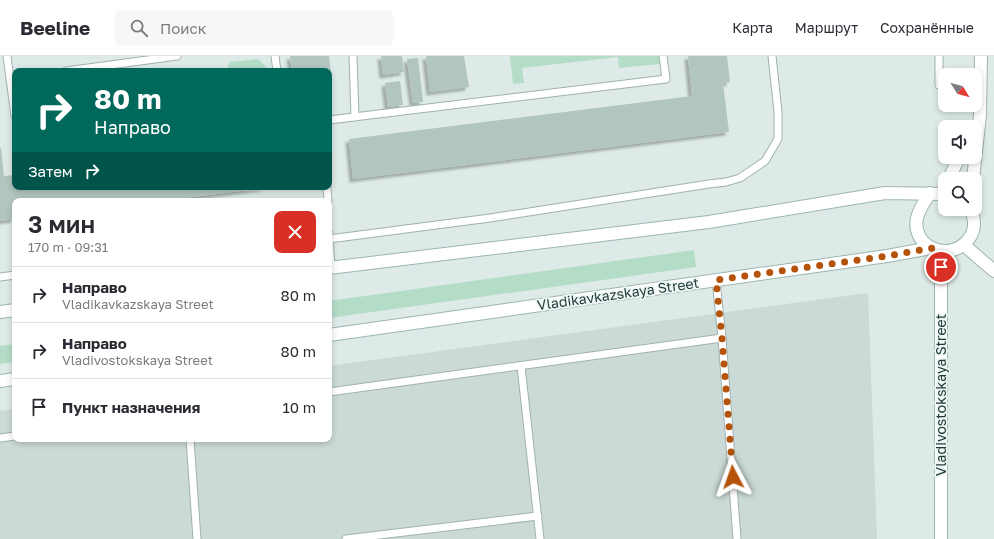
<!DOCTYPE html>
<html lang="ru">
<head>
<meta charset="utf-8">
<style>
  :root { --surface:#fff; --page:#f7f7f7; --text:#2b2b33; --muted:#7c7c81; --line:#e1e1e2 }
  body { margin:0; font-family:"Golos Text",sans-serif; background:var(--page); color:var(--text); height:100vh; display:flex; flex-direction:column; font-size:15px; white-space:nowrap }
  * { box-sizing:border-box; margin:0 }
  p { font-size:13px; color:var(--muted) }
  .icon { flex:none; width:22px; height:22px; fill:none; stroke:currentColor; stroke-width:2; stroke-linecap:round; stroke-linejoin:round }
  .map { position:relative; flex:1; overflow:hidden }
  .sheet { position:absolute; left:12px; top:142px; width:320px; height:244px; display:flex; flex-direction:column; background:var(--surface); border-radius:8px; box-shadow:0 2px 6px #0003 }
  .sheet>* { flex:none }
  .banner { position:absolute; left:12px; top:12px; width:320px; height:122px; border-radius:8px; box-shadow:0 2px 6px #0003; background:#00695c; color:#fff; overflow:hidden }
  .needle { width:26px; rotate:127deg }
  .fabs { position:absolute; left:938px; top:12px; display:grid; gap:8px }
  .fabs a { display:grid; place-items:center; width:44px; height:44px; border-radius:8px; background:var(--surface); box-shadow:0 2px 6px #0003; font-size:20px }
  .pin { position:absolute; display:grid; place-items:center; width:34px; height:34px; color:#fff; margin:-17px; border:2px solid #fff; border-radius:50%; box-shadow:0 1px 4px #0007 }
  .me { position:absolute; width:44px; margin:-22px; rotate:356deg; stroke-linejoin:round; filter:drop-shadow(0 0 3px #0008) }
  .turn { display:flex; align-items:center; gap:14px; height:84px; padding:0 16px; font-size:18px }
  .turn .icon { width:52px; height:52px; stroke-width:2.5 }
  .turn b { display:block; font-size:28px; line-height:34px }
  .then { display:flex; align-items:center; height:38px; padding:0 16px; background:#0003; gap:8px; font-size:15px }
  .round { display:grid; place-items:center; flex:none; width:42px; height:42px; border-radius:8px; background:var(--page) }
  .overview { display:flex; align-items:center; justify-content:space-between; height:68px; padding:0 16px }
  h1 { font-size:24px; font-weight:600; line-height:30px }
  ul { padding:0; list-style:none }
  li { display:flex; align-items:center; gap:12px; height:56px; padding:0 16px; border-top:1px solid var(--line) }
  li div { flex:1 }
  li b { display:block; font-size:15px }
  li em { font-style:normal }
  header { display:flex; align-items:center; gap:24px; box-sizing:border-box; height:56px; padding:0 20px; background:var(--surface); border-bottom:1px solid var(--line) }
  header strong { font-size:19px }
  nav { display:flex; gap:22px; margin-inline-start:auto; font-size:14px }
  .search { width:280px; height:36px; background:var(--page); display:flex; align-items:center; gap:10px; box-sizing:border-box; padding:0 14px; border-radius:8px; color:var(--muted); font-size:15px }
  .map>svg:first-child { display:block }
</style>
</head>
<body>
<header>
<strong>Beeline</strong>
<div class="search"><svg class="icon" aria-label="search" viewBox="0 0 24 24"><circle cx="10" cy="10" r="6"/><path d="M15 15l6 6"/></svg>Поиск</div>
<nav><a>Карта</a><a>Маршрут</a><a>Сохранённые</a></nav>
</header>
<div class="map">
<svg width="994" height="483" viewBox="0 0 994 483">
  <defs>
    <filter id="shadow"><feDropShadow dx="-3.5" dy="3.5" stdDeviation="1" flood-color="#0004"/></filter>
  </defs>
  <rect width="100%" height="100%" fill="#ddeae7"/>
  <path fill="#cbdad6" d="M 868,237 L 877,483 L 0,483 L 0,355 L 15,353 L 15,383 L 329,383 L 329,310 Z"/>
  <g fill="#b4ddc8">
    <path d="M 510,0 L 660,0 L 660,8 L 619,12 L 618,1 L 522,12 L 524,27 L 513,28 Z"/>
    <path d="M 258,3 L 265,10 L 268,15 L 226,15 L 230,6 Z"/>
    <path d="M 694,194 L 696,211 L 329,262 L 329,245 Z"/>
    <path d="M 15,288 L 15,306 L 0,308 L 0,290 Z"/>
  </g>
  <g fill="#b2c5c1" filter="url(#shadow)">
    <path d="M 290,0 L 329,0 L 332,25 L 329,26 L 329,15 L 292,15 Z"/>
    <path d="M 381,0 L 402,0 L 404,16 L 383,19 Z"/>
    <path d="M 426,0 L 464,0 L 469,31 L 430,36 Z"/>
    <path d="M 688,0 L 727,0 L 730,26 L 723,27 L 729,76 L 353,123 L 349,83 L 692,40 Z"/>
    <path d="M 418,2 L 423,46 L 413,47 L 407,3 Z"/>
    <path d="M 400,25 L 403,49 L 388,51 L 385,27 Z"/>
    <path d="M 0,92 L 1,92 L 4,120 L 15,119 L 15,131 L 264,131 L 264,132 L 159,145 L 15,145 L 15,163 L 0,165 Z"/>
  </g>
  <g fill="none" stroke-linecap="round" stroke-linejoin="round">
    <g stroke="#a0b2af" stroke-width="9">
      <g id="service">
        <path d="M 7,0 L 15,60"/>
        <path d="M 275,0 L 277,15"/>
        <path d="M 353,0 L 355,61"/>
        <path d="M 66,15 L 177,0"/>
        <path d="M 939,29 L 939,0"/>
        <path d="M 329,64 L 666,23 L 663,0"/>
        <path d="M 327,131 L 328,145"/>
        <path d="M 329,177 L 331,212"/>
        <path d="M 329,183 L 490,162 L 709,128 L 726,126 L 740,122 L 765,105 L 778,83 L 778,56 L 772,0"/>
        <path d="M 0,221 L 15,219"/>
        <path d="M 722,282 L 737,483"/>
        <path d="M 521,310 L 540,483"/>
        <path d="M 329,336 L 722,282 L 716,224"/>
        <path d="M 0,382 L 15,380"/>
        <path d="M 190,383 L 197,483"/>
        <path d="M 346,483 L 538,460"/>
      </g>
    </g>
    <g stroke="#a0b2af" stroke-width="14">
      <g id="minor">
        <path d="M 949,123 L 959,101"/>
        <path d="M 973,123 L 980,59 L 981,0"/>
        <path d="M 964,189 L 994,215"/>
      </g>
    </g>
    <g stroke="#9cb6b2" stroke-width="14">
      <g id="secondary">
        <path d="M 930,137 C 925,145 919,153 917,162 C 911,191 949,207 968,184 C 976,174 975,165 971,153"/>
        <path d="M 329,212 L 709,166 L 885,137 L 945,138"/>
        <path d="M 0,256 L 15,254"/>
        <path d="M 329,279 L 887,200 L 931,192"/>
        <path d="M 0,325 L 15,323"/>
        <path d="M 941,483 L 941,195"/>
      </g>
    </g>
    <use href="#service" stroke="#fff" stroke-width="7"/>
    <use href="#minor" stroke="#fff" stroke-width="12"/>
    <use href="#secondary" stroke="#fff" stroke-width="12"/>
  </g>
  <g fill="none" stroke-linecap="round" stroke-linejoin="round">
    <path stroke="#b45309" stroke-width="7" stroke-dasharray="0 12.6" d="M 733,421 L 722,282 L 716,224 L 887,200 L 931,192 L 941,195 L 941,211"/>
  </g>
  <g text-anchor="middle" stroke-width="3.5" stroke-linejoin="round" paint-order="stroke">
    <g font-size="14" fill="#1e3a38" stroke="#eef7f4">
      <text transform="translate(618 238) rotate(-8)" y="5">Vladikavkazskaya Street</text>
      <text transform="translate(941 339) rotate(-90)" y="5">Vladivostokskaya Street</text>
    </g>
  </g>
</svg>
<div class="fabs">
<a><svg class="needle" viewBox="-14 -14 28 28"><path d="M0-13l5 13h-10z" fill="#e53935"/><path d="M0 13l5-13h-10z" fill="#7c7c81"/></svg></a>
<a><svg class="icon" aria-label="sound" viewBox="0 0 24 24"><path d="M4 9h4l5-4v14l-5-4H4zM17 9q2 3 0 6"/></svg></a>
<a><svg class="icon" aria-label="search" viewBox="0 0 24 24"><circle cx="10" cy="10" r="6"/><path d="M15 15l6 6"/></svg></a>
</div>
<div class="pin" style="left:941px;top:211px;background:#d93025"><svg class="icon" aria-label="arrive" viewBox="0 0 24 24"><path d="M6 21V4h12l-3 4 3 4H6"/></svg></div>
<svg class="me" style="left:733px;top:421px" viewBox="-20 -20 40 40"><path d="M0-17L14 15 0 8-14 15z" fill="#b45309" stroke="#fff" stroke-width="4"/></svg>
<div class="banner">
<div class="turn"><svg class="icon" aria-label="right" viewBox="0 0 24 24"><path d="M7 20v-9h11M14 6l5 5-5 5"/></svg><div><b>80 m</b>Направо</div></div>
<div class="then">Затем<svg class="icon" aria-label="right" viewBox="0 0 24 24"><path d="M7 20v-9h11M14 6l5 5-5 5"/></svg></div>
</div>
<section class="sheet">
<div class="overview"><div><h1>3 мин</h1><p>170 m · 09:31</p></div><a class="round" style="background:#d93025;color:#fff"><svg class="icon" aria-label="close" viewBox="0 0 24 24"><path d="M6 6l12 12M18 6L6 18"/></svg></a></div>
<ul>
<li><svg class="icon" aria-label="right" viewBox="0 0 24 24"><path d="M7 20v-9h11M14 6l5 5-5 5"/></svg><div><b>Направо</b><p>Vladikavkazskaya Street</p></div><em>80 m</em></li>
<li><svg class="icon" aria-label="right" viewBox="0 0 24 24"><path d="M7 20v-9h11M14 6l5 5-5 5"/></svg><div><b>Направо</b><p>Vladivostokskaya Street</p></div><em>80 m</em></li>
<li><svg class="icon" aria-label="arrive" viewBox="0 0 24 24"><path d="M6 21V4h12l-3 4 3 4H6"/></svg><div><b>Пункт назначения</b></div><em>10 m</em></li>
</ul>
</section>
</div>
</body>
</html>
